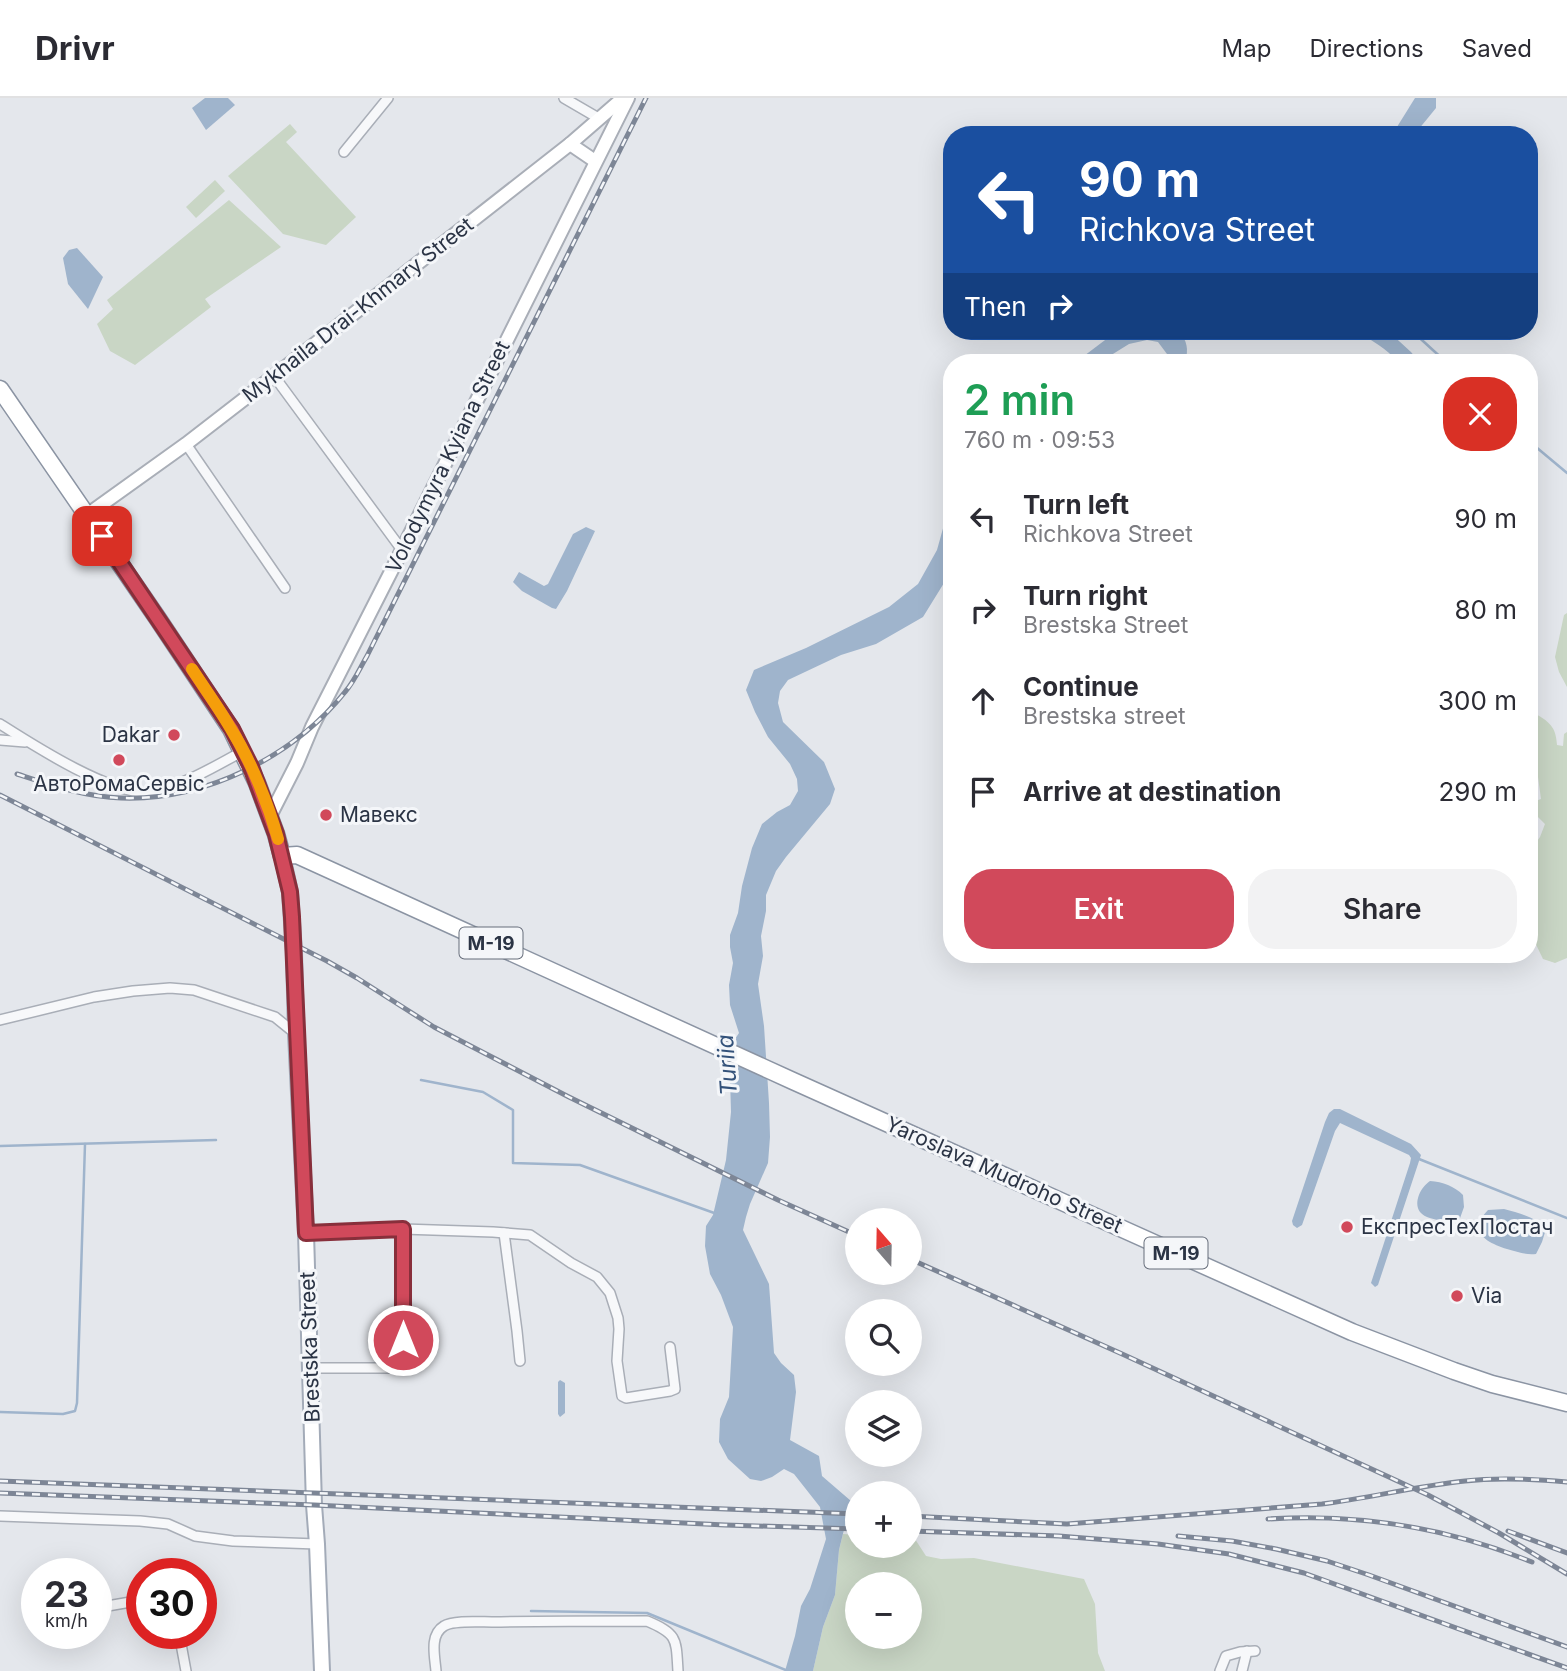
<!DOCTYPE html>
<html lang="en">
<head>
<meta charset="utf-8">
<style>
  :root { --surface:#fff; --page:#f2f2f3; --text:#2b2b33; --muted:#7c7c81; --line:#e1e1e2; --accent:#d1495b }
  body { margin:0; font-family:Inter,sans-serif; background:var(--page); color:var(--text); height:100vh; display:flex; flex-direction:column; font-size:26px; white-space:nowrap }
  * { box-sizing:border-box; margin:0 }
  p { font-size:23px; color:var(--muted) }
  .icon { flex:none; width:38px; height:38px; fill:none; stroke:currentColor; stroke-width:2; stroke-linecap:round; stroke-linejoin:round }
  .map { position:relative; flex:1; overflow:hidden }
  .drawer { position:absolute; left:943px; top:256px; width:595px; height:609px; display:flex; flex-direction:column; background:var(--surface); border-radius:28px; box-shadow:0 7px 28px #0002 }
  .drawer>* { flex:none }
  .top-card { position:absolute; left:943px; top:28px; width:595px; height:214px; border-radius:28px; box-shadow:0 7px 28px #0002; background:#1a4fa0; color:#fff; overflow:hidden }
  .needle { width:46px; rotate:340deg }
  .fabs { position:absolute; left:845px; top:1110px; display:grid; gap:14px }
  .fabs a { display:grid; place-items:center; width:77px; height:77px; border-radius:50%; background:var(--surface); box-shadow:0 7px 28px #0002; font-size:35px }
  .speed { position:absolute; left:21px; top:1460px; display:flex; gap:14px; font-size:35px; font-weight:700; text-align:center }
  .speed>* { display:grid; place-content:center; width:91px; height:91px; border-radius:50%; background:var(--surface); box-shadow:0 7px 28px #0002; line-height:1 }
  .speed small { font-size:18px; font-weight:400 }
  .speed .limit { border:10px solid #d22; background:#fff; color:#111 }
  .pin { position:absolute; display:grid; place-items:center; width:60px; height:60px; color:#fff; margin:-30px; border-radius:14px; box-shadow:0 4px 10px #0006 }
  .me { position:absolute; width:77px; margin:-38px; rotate:0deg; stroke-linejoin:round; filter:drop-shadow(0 0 5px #0008) }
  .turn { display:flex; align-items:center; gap:24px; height:147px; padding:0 21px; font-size:32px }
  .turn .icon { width:91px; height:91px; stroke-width:2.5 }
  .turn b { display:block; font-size:49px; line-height:60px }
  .then { display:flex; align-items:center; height:66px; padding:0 21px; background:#0003; gap:14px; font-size:26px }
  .round { display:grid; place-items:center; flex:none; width:74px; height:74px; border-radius:28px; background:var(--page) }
  .head { display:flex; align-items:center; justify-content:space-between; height:119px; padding:0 21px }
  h1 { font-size:42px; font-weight:600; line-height:52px; color:#1e9e55 }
  .action { display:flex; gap:14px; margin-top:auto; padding:14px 21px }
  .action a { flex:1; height:80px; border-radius:28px; background:var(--accent); color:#fff; font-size:28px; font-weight:600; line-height:80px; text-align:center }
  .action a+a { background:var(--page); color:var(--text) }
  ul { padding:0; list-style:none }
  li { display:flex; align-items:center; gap:21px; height:91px; padding:0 21px }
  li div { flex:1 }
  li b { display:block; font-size:26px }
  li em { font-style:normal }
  header { display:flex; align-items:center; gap:42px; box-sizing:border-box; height:98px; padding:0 35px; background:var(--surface); border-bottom:2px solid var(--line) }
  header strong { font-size:33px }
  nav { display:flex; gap:38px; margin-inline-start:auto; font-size:24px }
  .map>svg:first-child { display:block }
</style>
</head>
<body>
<header>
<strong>Drivr</strong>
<nav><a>Map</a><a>Directions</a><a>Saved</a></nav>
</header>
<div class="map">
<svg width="1567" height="1573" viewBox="0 0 1567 1573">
  <rect width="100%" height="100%" fill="#e4e7ec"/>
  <g fill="#c9d6c5" fill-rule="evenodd">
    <path d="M 290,26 L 297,34 L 286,44 L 356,119 L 326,147 L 283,136 L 228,78 Z"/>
    <path d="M 215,82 L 225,93 L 196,120 L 186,109 Z"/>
    <path d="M 229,102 L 281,149 L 205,201 L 211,209 L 135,267 L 110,253 L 97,226 L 113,211 L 107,202 Z"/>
    <path d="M 1567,515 L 1567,589 L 1559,574 L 1555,559 L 1564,517 Z"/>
    <path d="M 1530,612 C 1546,623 1556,625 1557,647 L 1563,648 L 1564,636 L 1567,634 L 1567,860 L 1555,865 L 1543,861 L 1530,834 L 1530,753 L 1540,739 L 1545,726 L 1536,717 L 1530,724 L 1530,705 L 1541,701 L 1538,679 L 1530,667 Z"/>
    <path d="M 843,1436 L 857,1437 L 858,1447 L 910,1447 L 910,1441 L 915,1441 L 926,1458 L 941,1461 L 974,1460 L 1084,1481 L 1095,1506 L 1098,1555 L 1105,1573 L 813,1573 L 823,1529 L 835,1497 L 839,1452 ZM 858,1486 L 910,1486 L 910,1538 L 858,1538 Z"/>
  </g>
  <g fill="#9fb4cc">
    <path d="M 205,0 L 228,0 L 235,7 L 206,32 L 192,10 Z"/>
    <path d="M 1415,0 L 1436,0 L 1436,10 L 1414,37 L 1392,37 Z"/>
    <path d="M 77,150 L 103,179 L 88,211 L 68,186 L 63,160 L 69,152 Z"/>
    <path d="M 1117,233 L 1179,233 C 1187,243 1189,251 1185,264 L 1173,264 L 1158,244 L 1147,242 L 1129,246 L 1100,264 L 1076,264 Z"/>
    <path d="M 1358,233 L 1388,233 L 1411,254 L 1419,264 L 1397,264 C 1388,250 1370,243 1358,233 Z"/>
    <path d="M 952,398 L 952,472 L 923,519 L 876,546 L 841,557 L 788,582 L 780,593 L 778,605 L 783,624 L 824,664 L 835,691 L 830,706 L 786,759 L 776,773 L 766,797 L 766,813 L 761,838 L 763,858 L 758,886 L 764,928 L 769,1005 L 770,1039 L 768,1065 L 750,1106 L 746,1119 L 743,1132 L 769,1186 L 774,1255 L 781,1265 L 794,1277 L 796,1294 L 790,1342 L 819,1358 L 822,1378 L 851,1403 L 839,1452 L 835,1497 L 823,1529 L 813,1573 L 785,1573 L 795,1538 L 801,1508 L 810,1491 L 826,1441 L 820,1409 L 794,1376 L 784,1371 L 772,1379 L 761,1383 L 750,1381 L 728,1361 L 719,1344 L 720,1321 L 729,1299 L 733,1229 L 721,1197 L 710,1176 L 705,1148 L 706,1128 L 713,1117 L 726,1062 L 731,1014 L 730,980 L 733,944 L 739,935 L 730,907 L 729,887 L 733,865 L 730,849 L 730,837 L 738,815 L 742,788 L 752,750 L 762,726 L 777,714 L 790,707 L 798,693 L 797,681 L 790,666 L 768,639 L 755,614 L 746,592 L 754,572 L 806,550 L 889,509 L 918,486 L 937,452 Z"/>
    <path d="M 586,429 L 595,433 L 567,493 L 556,511 L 552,510 L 522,493 L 513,484 L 519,474 L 544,488 L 548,486 L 573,436 Z"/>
    <path d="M 1334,1011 L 1340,1011 L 1411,1046 L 1421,1057 L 1378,1187 L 1375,1189 L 1371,1185 L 1410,1065 L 1411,1060 L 1409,1057 L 1340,1025 L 1335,1033 L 1302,1127 L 1297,1130 L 1293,1127 L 1292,1123 L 1325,1024 L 1329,1015 Z"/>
    <path d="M 1430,1083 C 1443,1084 1454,1088 1463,1097 L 1464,1109 L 1459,1123 C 1452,1125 1448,1125 1441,1123 C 1434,1121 1425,1120 1420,1114 C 1413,1104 1421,1089 1430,1083 Z"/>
    <path d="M 1504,1111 C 1519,1115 1536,1119 1546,1131 L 1542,1144 L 1536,1156 C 1525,1157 1518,1154 1507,1151 C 1486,1144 1467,1134 1488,1112 Z"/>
    <path d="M 560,1282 L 565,1285 L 565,1315 L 560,1319 L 558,1316 L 558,1284 Z"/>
  </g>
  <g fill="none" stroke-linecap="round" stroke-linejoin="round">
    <g stroke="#9fb4cc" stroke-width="2.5">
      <path d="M 1412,233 L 1446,264"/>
      <path d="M 1530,344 L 1567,375"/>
      <path d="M 421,982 L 483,994 L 513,1012 L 513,1065 L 580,1067 L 717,1116"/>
      <path d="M 0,1048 L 216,1042"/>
      <path d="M 1419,1061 L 1567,1120"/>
      <path d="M 0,1314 L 63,1316 L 75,1313 L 77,1305 L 85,1046"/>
      <path d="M 531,1513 L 647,1515 L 788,1573"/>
    </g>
    <g stroke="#a9aeb7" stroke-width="12">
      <g id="minor">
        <path d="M 564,0 L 600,21"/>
        <path d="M 344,54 L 388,0"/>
        <path d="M 274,278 L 402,452"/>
        <path d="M 186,346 L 285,490"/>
        <path d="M 0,626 C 33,647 112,698 150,694 C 178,690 218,667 243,653"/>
        <path d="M 0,642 L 25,644"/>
        <path d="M 0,922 L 94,899 L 133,893 L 170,890 L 194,892 L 275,919 L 296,936"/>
        <path d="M 306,1135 L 403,1131 L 493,1134 L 530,1137 L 571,1165 L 597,1179 L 610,1195 L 618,1220 L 619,1231 L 617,1263 L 622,1298 L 626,1300 L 670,1293 L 675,1291 L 670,1249"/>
        <path d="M 504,1135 L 517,1233 L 520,1263"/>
        <path d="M 311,1270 L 403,1270 L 403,1131"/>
        <path d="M 0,1418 L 140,1423 L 168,1426 L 195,1438 L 233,1443 L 317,1446"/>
        <path d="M 96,1510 L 142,1502"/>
        <path d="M 179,1535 L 186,1573"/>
        <path d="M 436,1573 C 435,1559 429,1537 444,1528 C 453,1522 480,1524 492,1524 C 544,1523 595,1523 647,1523 C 678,1536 676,1541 678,1573"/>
        <path d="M 1220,1573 L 1226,1558 L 1240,1554 L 1255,1553"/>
        <path d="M 1242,1573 L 1247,1553"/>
      </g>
    </g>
    <g stroke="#a9aeb7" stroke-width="16">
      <g id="secondary">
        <path d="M 570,46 L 595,63"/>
        <path d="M 87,417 L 186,346 L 274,278 L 570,46 L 623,0"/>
        <path d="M 270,718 L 297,665 L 312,629 L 402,452 L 628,0"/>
      </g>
    </g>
    <g stroke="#a3abb8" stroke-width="18">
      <path id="primary" d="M 282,758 L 290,794 L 294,854 L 296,936 L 306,1135 L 314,1407 L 317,1446 L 322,1573"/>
    </g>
    <g stroke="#8b94a3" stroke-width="19">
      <path id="trunk" d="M 0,291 L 158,521 L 231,631 L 257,685 L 276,736 L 282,758 L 297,757 L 793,983 L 1352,1234 L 1454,1273 L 1492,1286 L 1567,1305"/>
    </g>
    <use href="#minor" stroke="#f7f8fa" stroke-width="9"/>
    <use href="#secondary" stroke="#fff" stroke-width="12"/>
    <use href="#primary" stroke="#fff" stroke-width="14"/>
    <use href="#trunk" stroke="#fff" stroke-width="16"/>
    <g stroke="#7d8696" stroke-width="5">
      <g id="rail">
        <path d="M 17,676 C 51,687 85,699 121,700 C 205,703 293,659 345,594 C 354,584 360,570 367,558 L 646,0"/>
        <path d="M 0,697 L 327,863 L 357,880 L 434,929 L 567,998 L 778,1102 L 858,1138"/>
        <path d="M 910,1161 L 1120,1255 L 1428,1397 L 1499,1435 L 1567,1476"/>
        <path d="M 0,1383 L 858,1416"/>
        <path d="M 0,1395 L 314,1407 L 725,1427 L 858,1431"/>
        <path d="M 910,1418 L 1067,1426 L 1322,1406 C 1370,1400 1417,1388 1465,1383 C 1499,1379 1533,1381 1567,1384"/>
        <path d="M 1268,1421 C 1358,1415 1448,1430 1532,1464"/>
        <path d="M 910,1433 L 1059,1438 L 1158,1446 L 1229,1456 L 1304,1475 L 1567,1570"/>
        <path d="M 1508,1433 L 1567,1455"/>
        <path d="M 1178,1438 L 1232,1443 L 1276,1451 L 1327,1463 L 1369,1477 L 1567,1549"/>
      </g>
    </g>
    <use href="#rail" stroke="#f4f6f9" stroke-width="2.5" stroke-dasharray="8" stroke-linecap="butt"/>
  </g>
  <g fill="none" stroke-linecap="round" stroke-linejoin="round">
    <g stroke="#882f3b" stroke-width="18">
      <path id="route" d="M 102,438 L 232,631 L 251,669 L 276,736 L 290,794 L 292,819 L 306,1135 L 403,1131 L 403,1242"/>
    </g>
    <use href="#route" stroke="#d1495b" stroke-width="12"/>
    <path stroke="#f59e0b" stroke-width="12" d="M 192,571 C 205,591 219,610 231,631 C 251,663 268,705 278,741"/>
  </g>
  <g fill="#d1495b" stroke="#f4f6f9" stroke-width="2.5">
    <circle cx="174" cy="637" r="7"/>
    <circle cx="119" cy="662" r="7"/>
    <circle cx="326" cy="717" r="7"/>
    <circle cx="1347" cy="1129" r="7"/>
    <circle cx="1457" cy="1198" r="7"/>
  </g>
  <g text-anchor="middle" stroke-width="6" stroke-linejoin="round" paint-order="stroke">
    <g fill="#f4f6f9" stroke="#676e7b" stroke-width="2">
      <rect x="459.5" y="829.5" width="63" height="31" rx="5"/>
      <rect x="1144.5" y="1139.5" width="63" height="31" rx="5"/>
    </g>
    <g font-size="19" font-weight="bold" fill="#2b3445">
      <text x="491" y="852">М-19</text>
      <text x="1176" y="1162">М-19</text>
    </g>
    <g font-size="21" fill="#2b3445" stroke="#f4f6f9">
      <text transform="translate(358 212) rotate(-38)" y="7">Mykhaila Drai-Khmary Street</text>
      <text transform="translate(448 359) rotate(-64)" y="7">Volodymyra Kyiana Street</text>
      <text transform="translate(1004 1077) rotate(24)" y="7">Yaroslava Mudroho Street</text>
      <text transform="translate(310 1249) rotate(-92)" y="7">Brestska Street</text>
    </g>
    <g font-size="21" fill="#2b3445" stroke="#f4f6f9" text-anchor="start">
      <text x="160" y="644" text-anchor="end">Dakar</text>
      <text x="119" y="693" text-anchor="middle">АвтоРомаСервіс</text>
      <text x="340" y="724">Мавекс</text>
      <text x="1361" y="1136">ЕкспресТехПостач</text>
      <text x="1471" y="1205">Via</text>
    </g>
    <g font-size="23" font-style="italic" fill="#34527a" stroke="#f4f6f9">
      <text transform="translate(727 967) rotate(-94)" y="8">Turiia</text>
    </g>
  </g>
</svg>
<div class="fabs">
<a><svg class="needle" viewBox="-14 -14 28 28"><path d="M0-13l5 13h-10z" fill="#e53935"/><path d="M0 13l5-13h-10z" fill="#7c7c81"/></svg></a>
<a><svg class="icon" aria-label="search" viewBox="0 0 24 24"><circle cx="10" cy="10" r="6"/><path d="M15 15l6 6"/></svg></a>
<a><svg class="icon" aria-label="layers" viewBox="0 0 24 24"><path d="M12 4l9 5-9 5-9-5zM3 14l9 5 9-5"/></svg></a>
<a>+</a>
<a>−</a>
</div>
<div class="speed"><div>23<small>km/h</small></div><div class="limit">30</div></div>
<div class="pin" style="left:102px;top:438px;background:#d93025"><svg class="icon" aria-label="arrive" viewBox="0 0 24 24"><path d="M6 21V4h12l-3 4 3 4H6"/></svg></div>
<svg class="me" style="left:403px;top:1242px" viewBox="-20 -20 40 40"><circle r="17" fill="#d1495b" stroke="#fff" stroke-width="3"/><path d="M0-11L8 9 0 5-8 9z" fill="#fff"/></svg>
<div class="top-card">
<div class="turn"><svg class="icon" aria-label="left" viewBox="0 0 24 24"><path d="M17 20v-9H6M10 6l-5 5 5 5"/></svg><div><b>90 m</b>Richkova Street</div></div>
<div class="then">Then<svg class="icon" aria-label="right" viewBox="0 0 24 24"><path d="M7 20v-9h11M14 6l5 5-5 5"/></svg></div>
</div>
<section class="drawer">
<div class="head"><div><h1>2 min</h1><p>760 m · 09:53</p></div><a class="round" style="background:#d93025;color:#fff"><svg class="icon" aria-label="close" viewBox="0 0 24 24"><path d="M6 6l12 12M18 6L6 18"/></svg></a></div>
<ul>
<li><svg class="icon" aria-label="left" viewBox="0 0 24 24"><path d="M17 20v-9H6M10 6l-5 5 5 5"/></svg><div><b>Turn left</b><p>Richkova Street</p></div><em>90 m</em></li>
<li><svg class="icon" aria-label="right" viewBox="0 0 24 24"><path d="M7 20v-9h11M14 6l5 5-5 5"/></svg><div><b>Turn right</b><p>Brestska Street</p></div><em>80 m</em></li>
<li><svg class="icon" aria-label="ahead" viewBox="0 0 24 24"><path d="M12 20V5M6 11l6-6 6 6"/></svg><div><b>Continue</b><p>Brestska street</p></div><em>300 m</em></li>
<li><svg class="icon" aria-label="arrive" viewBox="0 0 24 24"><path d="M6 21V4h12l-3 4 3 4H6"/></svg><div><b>Arrive at destination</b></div><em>290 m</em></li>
</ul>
<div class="action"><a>Exit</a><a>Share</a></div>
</section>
</div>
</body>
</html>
